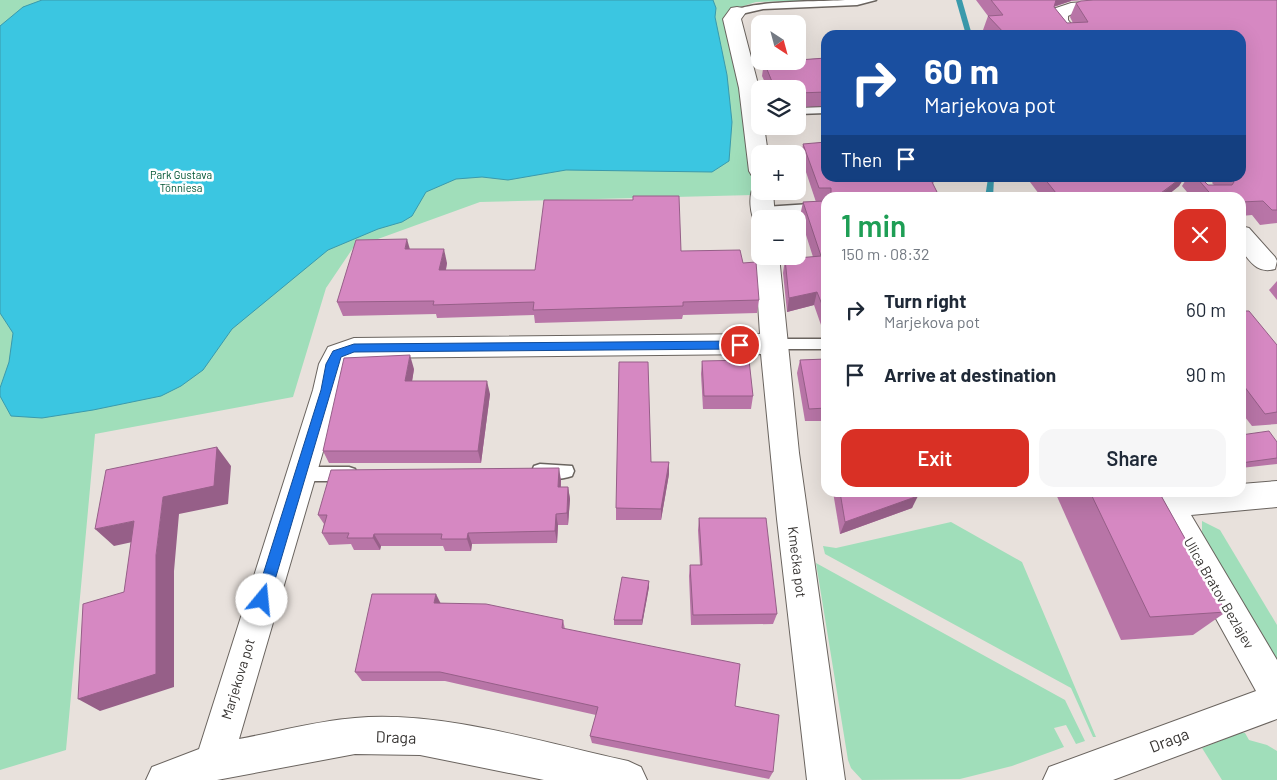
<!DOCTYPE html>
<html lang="en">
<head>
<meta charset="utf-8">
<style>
  :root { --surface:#fff; --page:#f6f6f7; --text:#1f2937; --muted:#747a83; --accent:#d93025 }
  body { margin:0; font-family:Barlow,sans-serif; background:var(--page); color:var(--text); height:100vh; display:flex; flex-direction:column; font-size:19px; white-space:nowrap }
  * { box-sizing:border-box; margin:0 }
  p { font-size:16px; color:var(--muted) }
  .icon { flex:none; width:28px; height:28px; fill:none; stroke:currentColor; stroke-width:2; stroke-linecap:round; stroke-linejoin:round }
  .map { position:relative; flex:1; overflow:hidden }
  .sheet { position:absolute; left:821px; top:192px; width:425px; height:305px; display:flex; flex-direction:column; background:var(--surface); border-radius:15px; box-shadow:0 5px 20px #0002 }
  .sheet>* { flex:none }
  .guide { position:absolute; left:821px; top:30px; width:425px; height:152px; border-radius:15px; box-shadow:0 5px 20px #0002; background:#1a4fa0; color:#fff; overflow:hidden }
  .needle { width:32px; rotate:144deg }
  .fabs { position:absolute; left:751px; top:15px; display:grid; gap:10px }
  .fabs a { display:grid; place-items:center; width:55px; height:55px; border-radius:10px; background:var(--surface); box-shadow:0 5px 20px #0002; font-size:25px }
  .pin { position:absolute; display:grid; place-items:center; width:42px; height:42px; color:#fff; margin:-21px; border:2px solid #fff; border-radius:50%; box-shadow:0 1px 5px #0007 }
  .me { position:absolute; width:55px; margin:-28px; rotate:17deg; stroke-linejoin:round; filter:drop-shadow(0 0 4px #0008) }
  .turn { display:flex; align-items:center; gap:18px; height:105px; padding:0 20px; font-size:22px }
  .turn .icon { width:65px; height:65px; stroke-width:2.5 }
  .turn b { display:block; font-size:35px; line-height:42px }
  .then { display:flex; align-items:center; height:48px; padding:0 20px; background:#0003; gap:10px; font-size:19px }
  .round { display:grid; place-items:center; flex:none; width:52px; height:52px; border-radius:15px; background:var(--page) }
  .headline { display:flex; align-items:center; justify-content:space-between; height:85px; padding:0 20px }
  h1 { font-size:30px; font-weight:600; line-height:38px; color:#1e9e55 }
  .button { display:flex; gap:10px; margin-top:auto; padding:10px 20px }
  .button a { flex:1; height:58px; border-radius:15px; background:var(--accent); color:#fff; font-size:20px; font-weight:600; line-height:58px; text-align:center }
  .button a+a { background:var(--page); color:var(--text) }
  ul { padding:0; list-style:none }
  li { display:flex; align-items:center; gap:15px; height:65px; padding:0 20px }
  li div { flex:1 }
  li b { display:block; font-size:19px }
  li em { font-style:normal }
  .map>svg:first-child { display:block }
</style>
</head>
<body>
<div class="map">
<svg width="1277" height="780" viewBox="0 0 1277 780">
  <rect width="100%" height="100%" fill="#e8e1dc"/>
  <g fill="#a0deba">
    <path d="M 0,0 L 846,0 L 756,2 L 734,9 L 753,195 L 480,202 L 353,248 L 326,288 L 293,397 L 95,434 L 66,750 L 0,770 Z"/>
    <path d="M 1202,521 L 1220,530 L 1277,625 L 1277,664 L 1202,535 Z"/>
    <path d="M 951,522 L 1022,562 L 1096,737 L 1093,737 L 1071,688 L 825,554 L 823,546 L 836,548 Z"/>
    <path d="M 816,563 L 1065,700 L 1085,741 L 1076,744 L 1066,725 L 1054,728 L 1064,747 L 1012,766 L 960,779 L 862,780 L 851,768 L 848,760 Z"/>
    <path d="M 1240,733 L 1245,733 L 1249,740 L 1267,745 L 1277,751 L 1277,780 L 1222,780 L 1202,748 Z"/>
  </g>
  <path fill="#3bc6e1" stroke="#3a9aac" d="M 42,0 L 713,0 L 716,8 L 715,17 L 727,75 L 732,122 L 729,161 L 712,172 L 566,170 L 508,180 L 482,177 L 456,179 L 426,192 L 412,216 L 402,222 L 378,229 L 328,250 L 232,329 L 203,370 L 181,386 L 161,396 L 93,410 L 42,418 L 11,416 L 0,396 L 0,388 L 9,362 L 13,333 L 0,313 L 0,26 L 23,7 Z"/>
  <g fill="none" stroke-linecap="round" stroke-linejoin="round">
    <g fill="#3a9aac" fill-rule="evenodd">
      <path d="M 956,0 L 962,0 L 972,35 L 966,35 Z"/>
      <path d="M 988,178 L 994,178 L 993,198 L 985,198 Z"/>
    </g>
    <g stroke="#6a645f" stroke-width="3">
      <g id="service">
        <path d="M 845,0 L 876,0 L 857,5 L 763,9 L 737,15 L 732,12 C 749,0 820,2 845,0 Z"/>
        <path d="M 826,107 L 826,113 L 798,114 L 798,108 Z"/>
        <path d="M 826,203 L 826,211 L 764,215 L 758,211 L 764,207 Z"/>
        <path d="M 772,339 L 826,339 L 826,349 L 772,349 L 767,348 L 765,344 L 767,340 Z"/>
        <path d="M 540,464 L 572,466 L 574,471 L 572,476 C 561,480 545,480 534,476 L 532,471 L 534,466 Z"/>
        <path d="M 301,467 L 349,467 L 355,469 L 357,474 L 355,479 L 349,481 L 301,481 L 295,479 L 293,474 L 295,469 Z"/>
      </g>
    </g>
    <g stroke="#6a645f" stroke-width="2">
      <g id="minor">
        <path d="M 1110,0 L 1189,0 L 1186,4 L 1180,5 L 1074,13 L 1068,16 L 1068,20 L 1080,35 L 1061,35 L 1050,21 L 1053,9 L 1071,3 Z"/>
        <path d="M 737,7 L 743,8 L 746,12 L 741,19 L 759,88 L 760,126 L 764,126 L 768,154 L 760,154 L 760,178 L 752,176 L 749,171 L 739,88 L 723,19 L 731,8 Z"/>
        <path d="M 760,184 L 760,191 L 773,191 L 775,219 L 760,219 L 760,225 L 756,224 C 750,215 748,195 754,186 Z"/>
        <path d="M 1241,226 L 1249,228 L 1275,257 L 1277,261 L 1275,269 C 1257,274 1251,262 1241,250 Z"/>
        <path d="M 759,250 L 760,256 L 779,256 L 799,453 L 845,780 L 807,780 L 777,519 L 761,354 L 355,358 L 347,361 L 341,390 L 239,739 C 277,732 316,721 355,718 C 440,710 544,743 628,761 L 641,767 L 647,780 L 544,780 L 420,755 L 355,754 L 217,780 L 146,780 L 152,767 L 199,749 L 313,390 L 319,364 L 328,347 L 354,338 L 760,334 L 755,256 Z"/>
        <path d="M 1277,481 L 1277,507 L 1191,515 L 1277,660 L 1277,719 L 1113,780 L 1043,780 L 1049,767 L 1256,691 L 1146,492 L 1241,492 L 1241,484 Z"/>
      </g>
    </g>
    <use href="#service" fill="#fff" fill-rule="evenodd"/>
    <use href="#minor" fill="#fff" fill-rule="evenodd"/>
  </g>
  <g fill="#b875a7">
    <path d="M 976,0 L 1085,0 L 1071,1 L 1054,7 L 1067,23 L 1073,23 L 1070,17 L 1076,3 L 1277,0 L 1277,223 L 1260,225 L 1252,215 L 1241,216 L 1241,198 L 1192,198 L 1182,186 L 1187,178 L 1201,178 L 1208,185 L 1214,185 L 1212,183 L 1216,178 L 1241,178 L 1241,35 L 988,35 L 983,30 L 988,16 Z"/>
    <path d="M 826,58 L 826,106 L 798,107 L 798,89 L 768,89 L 762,76 L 764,62 Z"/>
    <path d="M 803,144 L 826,178 L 938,178 L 935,178 L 933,184 L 940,198 L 826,198 L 826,325 L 821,325 L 814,305 L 787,312 L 783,273 L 785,259 L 813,257 L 800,216 L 803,202 L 816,202 L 801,157 Z"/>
    <path d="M 1027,178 L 1184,178 L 1179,186 L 1164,198 L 1042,198 Z"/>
    <path d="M 410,249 L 447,263 L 446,270 L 535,270 L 681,251 L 743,263 L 759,300 L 757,313 L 683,315 L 682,319 L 535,323 L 534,315 L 437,318 L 436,314 L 343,316 L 337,302 Z"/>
    <path d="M 1277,281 L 1277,300 L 1269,290 Z"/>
    <path d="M 1241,311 L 1277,345 L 1277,424 L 1252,426 L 1241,412 Z"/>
    <path d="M 826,359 L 826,421 L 805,421 L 797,373 L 800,360 Z"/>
    <path d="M 702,361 L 753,396 L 751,409 L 703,409 L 701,374 Z"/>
    <path d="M 414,369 L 412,381 L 490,394 L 481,463 L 329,463 L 323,451 Z"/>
    <path d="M 1241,435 L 1277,442 L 1277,464 L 1241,468 Z"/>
    <path d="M 651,462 L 669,462 L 669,474 L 661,520 L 616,520 L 616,508 Z"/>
    <path d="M 561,480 L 561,487 L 568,487 L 570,499 L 568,525 L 558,525 L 557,543 L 472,544 L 471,551 L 445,551 L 443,546 L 381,546 L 380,550 L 354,550 L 351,544 L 329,545 L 322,533 L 324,524 L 318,515 Z"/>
    <path d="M 833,492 L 917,492 L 912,508 L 840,534 Z"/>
    <path d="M 1055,492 L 1159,492 L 1226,612 L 1193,635 L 1121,640 Z"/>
    <path d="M 699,518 L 777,614 L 773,624 L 691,625 L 689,576 L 690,565 L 700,565 L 698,530 Z"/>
    <path d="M 649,581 L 649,587 L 642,625 L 614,625 L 614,620 Z"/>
    <path d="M 441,603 L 563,620 L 565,629 L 735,706 L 773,772 L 769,779 L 592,743 L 590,736 L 596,715 L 445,681 L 362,681 L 355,672 Z"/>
  </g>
  <g fill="#965f88">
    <path d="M 1055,0 L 1071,0 L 1071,1 L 1052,7 Z"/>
    <path d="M 1181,178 L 1184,178 L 1179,186 L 1164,198 L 1156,198 Z"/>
    <path d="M 407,239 L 411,253 L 405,249 Z"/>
    <path d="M 444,249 L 447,263 L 443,284 L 439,270 Z"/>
    <path d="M 817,292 L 814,305 L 787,312 L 789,298 Z"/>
    <path d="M 410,355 L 414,369 L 410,394 L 405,381 Z"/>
    <path d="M 487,381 L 490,394 L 481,463 L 478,451 Z"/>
    <path d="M 217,447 L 231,466 L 228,504 L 179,514 L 174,571 L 174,687 L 100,711 L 78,699 L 156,555 L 163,497 Z"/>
    <path d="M 669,462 L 669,474 L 661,520 L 661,509 Z"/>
    <path d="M 559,468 L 561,480 L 560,499 L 558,487 Z"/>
    <path d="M 568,487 L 570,499 L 568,525 L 567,513 Z"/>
    <path d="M 918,496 L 912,508 L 840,534 L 845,522 Z"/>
    <path d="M 556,514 L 558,525 L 557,543 L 555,531 Z"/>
    <path d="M 134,521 L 151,538 L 114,546 L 95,529 Z"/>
    <path d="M 468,533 L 472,544 L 471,551 L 467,539 Z"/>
    <path d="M 374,534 L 381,546 L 380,550 L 373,538 Z"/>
    <path d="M 649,581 L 649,587 L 642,625 L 642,620 Z"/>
    <path d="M 436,594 L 441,604 L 434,603 Z"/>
  </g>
  <g fill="#d688c2" stroke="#965f88">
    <path d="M 991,0 L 1056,0 L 1054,7 L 1067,23 L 1088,22 L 1076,3 L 1081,1 L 1093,0 L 1277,0 L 1277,210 L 1272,210 L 1263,201 L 1241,202 L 1241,198 L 1214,198 L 1197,178 L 1201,178 L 1208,185 L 1232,185 L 1234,182 L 1230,178 L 1241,178 L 1241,35 L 1006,35 L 988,16 L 1003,15 Z"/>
    <path d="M 826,58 L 826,92 L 798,93 L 798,89 L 775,89 L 764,62 L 798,61 L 798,60 Z"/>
    <path d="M 826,142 L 826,178 L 935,178 L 930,178 L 940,198 L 830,198 L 831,197 L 831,188 L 819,188 L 803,144 Z"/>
    <path d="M 1044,178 L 1181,178 L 1157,196 L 1158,198 L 1060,198 Z"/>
    <path d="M 633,196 L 679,196 L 681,251 L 740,250 L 743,263 L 756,262 L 759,300 L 683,302 L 683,306 L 533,310 L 534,302 L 433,305 L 434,301 L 337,302 L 356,240 L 407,239 L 405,249 L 444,249 L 439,270 L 535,270 L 544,200 L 633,200 Z"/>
    <path d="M 826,198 L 826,312 L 825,312 L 817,292 L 789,298 L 785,259 L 821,256 L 803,202 L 824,201 L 823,199 Z"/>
    <path d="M 1241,311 L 1249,311 L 1277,345 L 1277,412 L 1265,414 L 1241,382 Z"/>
    <path d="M 410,355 L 405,381 L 487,381 L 478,451 L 323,451 L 344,358 Z"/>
    <path d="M 826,359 L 826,408 L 809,409 L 800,360 Z"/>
    <path d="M 749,360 L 753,396 L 704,396 L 702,361 Z"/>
    <path d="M 619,362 L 648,362 L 651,462 L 669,462 L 661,509 L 616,508 Z"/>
    <path d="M 1269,431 L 1277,442 L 1277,458 L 1241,463 L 1241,435 Z"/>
    <path d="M 217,447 L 214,486 L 163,497 L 156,555 L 156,674 L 78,699 L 83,604 L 124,592 L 134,521 L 95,529 L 106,470 Z"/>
    <path d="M 559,468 L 558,487 L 568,487 L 567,513 L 556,514 L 555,531 L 468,533 L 467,539 L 441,539 L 442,534 L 374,534 L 373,538 L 347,538 L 349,533 L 322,533 L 327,515 L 318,515 L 331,470 Z"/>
    <path d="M 840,492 L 917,492 L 918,496 L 845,522 Z"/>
    <path d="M 1090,492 L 1159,492 L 1226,612 L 1150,617 Z"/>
    <path d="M 699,518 L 766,518 L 777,614 L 693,615 L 690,565 L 702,565 Z"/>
    <path d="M 622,577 L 649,581 L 642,620 L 614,620 Z"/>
    <path d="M 372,594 L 436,594 L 434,603 L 486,604 L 563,620 L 562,628 L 740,664 L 735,706 L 779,715 L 773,772 L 590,736 L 598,707 L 440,672 L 355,672 Z"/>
  </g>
  <path fill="#1a73e8" stroke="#114b97" d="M 740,341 L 745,345 L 740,349 L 354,352 L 341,357 L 269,600 L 267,605 L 262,607 L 257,605 L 255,600 L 321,390 L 326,364 L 333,351 L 354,344 Z"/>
  <g text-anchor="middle" stroke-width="5" stroke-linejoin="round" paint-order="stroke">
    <g font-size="11" fill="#015433" stroke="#fff">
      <text x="181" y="179">Park Gustava<tspan x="181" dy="13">Tönniesa</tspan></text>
    </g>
    <g font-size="14" fill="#373432" stroke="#fff">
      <text transform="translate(797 562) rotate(83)" y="5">Kmečka pot</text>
      <text transform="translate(1219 593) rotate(60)" y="5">Ulica Bratov Bezlajev</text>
      <text transform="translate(238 679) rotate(-73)" y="5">Marjekova pot</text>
    </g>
    <g font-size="16" fill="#373432" stroke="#fff">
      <text transform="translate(396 737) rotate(2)" y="6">Draga</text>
      <text transform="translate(1169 740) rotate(-21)" y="6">Draga</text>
    </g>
  </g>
</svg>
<div class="fabs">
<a><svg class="needle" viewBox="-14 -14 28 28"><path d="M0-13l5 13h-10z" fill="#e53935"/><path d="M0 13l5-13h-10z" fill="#747a83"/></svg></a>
<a><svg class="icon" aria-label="layers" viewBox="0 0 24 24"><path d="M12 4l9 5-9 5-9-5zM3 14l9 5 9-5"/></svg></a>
<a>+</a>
<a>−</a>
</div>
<div class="pin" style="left:740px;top:345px;background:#d93025"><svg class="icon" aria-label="arrive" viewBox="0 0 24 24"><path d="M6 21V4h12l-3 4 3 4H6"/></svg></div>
<svg class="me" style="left:262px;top:600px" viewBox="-20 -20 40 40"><circle r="19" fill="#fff"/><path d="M0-13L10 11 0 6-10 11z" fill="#1a73e8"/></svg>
<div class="guide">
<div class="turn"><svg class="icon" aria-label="right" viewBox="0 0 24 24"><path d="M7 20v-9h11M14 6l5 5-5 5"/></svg><div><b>60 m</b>Marjekova pot</div></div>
<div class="then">Then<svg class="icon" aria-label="arrive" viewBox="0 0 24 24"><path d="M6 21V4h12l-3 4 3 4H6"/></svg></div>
</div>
<section class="sheet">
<div class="headline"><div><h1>1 min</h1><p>150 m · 08:32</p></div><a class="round" style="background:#d93025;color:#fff"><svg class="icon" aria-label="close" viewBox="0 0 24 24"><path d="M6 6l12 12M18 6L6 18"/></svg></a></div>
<ul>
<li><svg class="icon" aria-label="right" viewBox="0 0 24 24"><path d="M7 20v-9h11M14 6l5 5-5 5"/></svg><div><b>Turn right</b><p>Marjekova pot</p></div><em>60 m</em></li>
<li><svg class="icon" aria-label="arrive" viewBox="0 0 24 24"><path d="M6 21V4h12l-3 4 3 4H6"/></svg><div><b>Arrive at destination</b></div><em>90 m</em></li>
</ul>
<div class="button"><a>Exit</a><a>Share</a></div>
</section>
</div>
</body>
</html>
